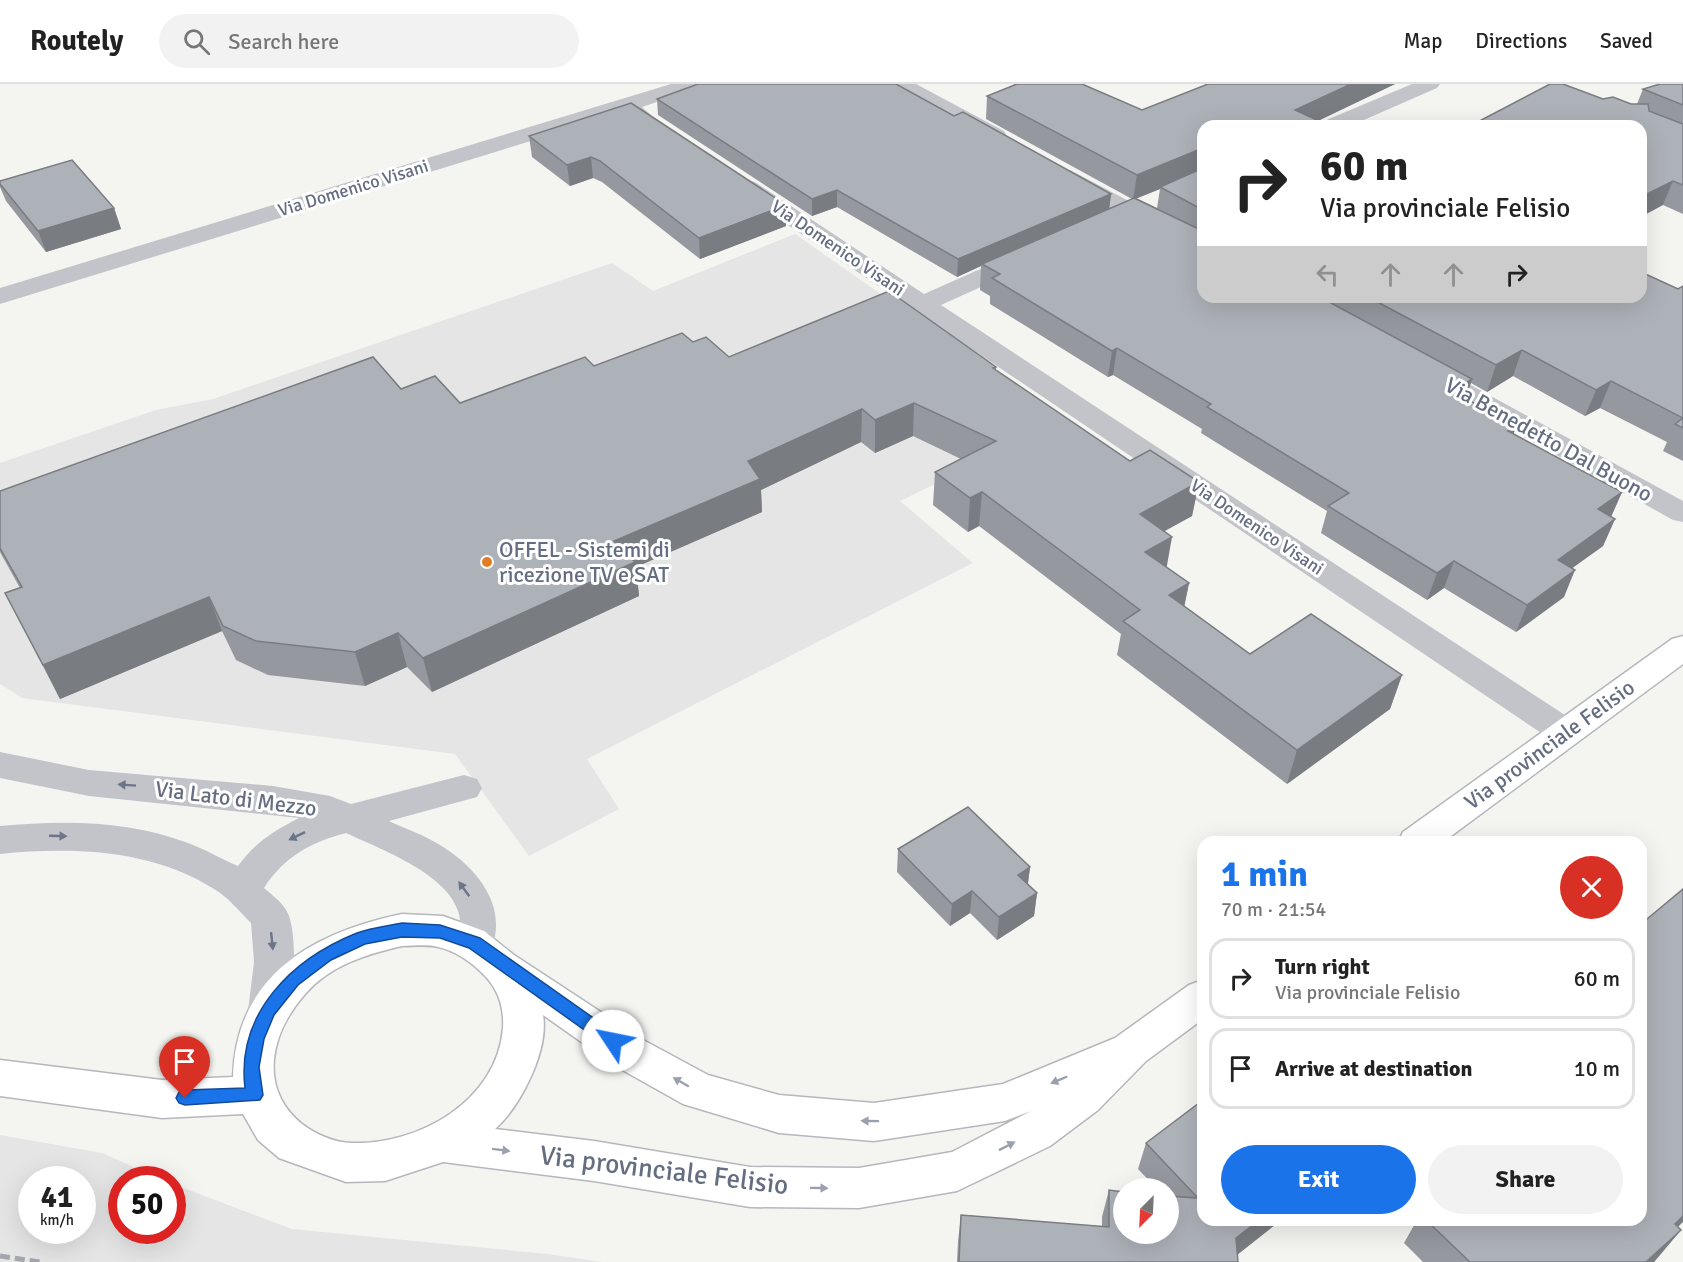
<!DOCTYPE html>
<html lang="en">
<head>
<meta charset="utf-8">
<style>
  :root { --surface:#fff; --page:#f2f2f2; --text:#222; --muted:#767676; --line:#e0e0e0; --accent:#1a73e8 }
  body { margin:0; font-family:Signika,sans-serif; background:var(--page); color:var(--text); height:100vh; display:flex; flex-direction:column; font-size:22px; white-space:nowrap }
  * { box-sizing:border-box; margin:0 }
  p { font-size:20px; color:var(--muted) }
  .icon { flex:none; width:33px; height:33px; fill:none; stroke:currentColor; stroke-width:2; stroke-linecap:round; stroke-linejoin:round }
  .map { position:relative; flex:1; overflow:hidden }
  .drawer { position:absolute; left:1197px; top:752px; width:450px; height:390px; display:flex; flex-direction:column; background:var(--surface); border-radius:18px; box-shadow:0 6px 24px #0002 }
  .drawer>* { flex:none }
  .hud { position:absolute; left:1197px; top:36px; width:450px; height:183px; border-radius:18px; box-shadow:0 6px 24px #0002; background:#fff; color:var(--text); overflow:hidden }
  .needle { width:39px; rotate:204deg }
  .fabs { position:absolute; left:1113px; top:1094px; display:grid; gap:12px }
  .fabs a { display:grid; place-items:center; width:66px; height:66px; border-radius:50%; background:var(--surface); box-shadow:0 6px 24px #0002; font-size:30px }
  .speed { position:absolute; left:18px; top:1082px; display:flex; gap:12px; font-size:30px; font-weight:700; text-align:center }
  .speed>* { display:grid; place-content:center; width:78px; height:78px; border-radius:50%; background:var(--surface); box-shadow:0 6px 24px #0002; line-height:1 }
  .speed small { font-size:15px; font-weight:400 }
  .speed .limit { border:9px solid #d22; background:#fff; color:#111 }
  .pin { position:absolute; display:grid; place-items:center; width:51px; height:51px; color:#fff; margin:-62px -26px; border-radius:50% 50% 50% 0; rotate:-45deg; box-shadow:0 0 6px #0007 }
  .pin .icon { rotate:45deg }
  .me { position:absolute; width:66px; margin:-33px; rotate:304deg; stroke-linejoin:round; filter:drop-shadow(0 0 4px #0008) }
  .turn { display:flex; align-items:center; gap:21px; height:126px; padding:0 24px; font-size:27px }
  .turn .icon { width:78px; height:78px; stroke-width:2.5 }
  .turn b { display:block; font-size:42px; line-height:51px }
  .lanes { display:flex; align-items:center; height:57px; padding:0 24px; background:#0003; justify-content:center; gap:30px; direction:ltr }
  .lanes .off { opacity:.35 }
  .round { display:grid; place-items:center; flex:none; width:63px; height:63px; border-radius:32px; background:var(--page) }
  .headline { display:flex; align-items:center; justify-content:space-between; height:102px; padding:0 24px }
  h1 { font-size:36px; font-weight:700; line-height:45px; color:var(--accent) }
  .cta { display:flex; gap:12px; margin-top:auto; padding:12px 24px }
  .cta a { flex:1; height:69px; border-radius:36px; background:var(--accent); color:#fff; font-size:24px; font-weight:700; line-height:69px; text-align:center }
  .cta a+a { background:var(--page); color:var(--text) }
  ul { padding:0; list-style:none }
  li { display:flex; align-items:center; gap:18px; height:81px; margin:0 12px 9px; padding:0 12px; border:3px solid var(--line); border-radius:18px }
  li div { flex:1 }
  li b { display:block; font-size:22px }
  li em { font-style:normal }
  header { display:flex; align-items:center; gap:36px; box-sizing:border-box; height:84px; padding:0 30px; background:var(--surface); border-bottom:2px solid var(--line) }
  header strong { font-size:28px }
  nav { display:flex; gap:33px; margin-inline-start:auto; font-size:21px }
  .search { width:420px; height:54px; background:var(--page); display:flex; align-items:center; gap:15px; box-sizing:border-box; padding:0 21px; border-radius:33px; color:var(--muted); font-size:22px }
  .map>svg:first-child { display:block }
</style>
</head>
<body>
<header>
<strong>Routely</strong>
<div class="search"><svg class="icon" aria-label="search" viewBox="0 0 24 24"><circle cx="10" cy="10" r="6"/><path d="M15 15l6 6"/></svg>Search here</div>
<nav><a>Map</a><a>Directions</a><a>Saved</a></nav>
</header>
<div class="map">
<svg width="1683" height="1178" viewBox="0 0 1683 1178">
  <rect width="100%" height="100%" fill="#f4f5f1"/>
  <g fill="#e4e5e4" fill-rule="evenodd">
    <path d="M 795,150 L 1063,338 L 900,417 L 973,479 L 587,675 L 619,725 L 529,772 L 455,670 L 22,614 L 0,600 L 0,379 L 156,326 L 213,315 L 612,179 L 653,207 Z"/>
    <path d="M 0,1051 L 102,1069 L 161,1095 L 122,1095 L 122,1146 L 172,1146 L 173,1100 L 292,1145 L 547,1170 L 603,1178 L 0,1178 ZM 32,1095 L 82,1095 L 82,1146 L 32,1146 Z"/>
  </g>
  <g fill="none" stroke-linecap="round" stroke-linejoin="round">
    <g stroke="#b5b7bc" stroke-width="3">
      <g id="major">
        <path d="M 1683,552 L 1683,580 L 1443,758 L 1398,758 L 1403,748 L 1672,555 Z"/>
        <path d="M 402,830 L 443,832 L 484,847 L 514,871 L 645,957 L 708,991 L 779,1011 L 874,1019 L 1003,1000 L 1115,954 L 1189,901 L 1203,896 L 1203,935 L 1146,977 L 1098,1026 L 1050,1062 L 957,1107 L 859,1124 L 750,1123 L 594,1097 L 443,1078 L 385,1097 L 346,1098 L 279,1074 L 258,1056 L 243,1030 L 162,1034 L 0,1012 L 0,976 L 162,996 L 233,993 C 236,891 312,849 402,830 ZM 402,862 C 414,862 427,860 438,863 C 457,867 474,880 487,894 C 500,909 504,926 503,944 C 497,1017 419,1061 352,1059 C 335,1059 315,1050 302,1040 C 257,1003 271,948 306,909 C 331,881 367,870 402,862 ZM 543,931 L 617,983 L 683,1020 L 779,1049 L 874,1057 L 1005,1037 L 1031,1027 L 952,1068 L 859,1084 L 750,1083 L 594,1057 L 495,1045 C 521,1022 549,966 543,931 Z"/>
      </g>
    </g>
    <g fill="#c2c4c9" fill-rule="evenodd">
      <path d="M 671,0 L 702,0 L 699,4 L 642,23 L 651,31 L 648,36 L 632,36 L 622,29 L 0,220 L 0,204 Z"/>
      <path d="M 891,0 L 916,0 L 1004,47 L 1007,52 L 1004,57 L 988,57 L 894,4 Z"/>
      <path d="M 1412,0 L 1440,0 L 1437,4 L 1350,42 L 1321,42 L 1324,37 Z"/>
      <path d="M 1070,86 L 1203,156 L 1203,173 L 1194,171 L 1062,98 L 1059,93 L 1062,88 Z"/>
      <path d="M 747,96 L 755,98 L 924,210 L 1014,170 L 1023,168 L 1032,170 L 1035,175 L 1032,180 L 941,221 L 1577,639 L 1582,648 L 1577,657 L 1565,661 L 1553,657 L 739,108 L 736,103 L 739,98 Z"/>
      <path d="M 1427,280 L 1436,282 L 1683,417 L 1683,438 L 1673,436 L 1418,294 L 1414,288 L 1418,282 Z"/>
      <path d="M 0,668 L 89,686 L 273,702 L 330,712 L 351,720 L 464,691 L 477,695 L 482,704 L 477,713 L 389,737 C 406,745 424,751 440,761 C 478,784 511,825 489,870 L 475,875 L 461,870 C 453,853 463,845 459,830 C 449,790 380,765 346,749 C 311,758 284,773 264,804 C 273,812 285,820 289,832 C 298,859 294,914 282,939 L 268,944 L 254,939 L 248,927 L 254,878 L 251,839 C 240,828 228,813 214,805 C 150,765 73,763 0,770 L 0,742 C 62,736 129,736 188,759 C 205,765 221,775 238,782 C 254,759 274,747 299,734 L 89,712 L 0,694 Z"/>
    </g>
    <use href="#major" fill="#fff" fill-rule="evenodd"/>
    <path stroke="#a3a6ad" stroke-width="5" stroke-dasharray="10 5" stroke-linecap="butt" d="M 0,1172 L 40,1178"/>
  </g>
  <g fill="#95989e" fill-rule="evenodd">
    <path d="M 1016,0 L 1082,0 L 1142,26 L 1208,0 L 1395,0 L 1318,37 L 1203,42 L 1203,213 L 1641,213 L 1678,205 L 1683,202 L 1683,377 L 1663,367 L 1667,358 L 1600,324 L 1585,332 L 1513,292 L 1487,308 L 1471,299 L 1466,315 L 1516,343 L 1513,350 L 1622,408 L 1611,433 L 1615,435 L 1603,462 L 1572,484 L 1564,513 L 1516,548 L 1444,504 L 1427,516 L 1321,449 L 1327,427 L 1201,349 L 1202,345 L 1113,291 L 1108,293 L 990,220 L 990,212 L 980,206 L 981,182 L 957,193 L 837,123 L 812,132 L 658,31 L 657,15 L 954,32 L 1111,110 L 1109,124 L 1132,115 L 986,35 L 987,12 ZM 1160,105 L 1157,124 L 1136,114 Z"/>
    <path d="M 1683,0 L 1683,130 L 1663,121 L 1603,15 L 1631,20 L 1637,20 L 1643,5 Z"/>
    <path d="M 631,19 L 786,142 L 700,175 L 602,98 L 593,94 L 570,102 L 532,73 L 529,52 Z"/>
    <path d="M 0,97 L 114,124 L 121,145 L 46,168 L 6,117 L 0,103 Z"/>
    <path d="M 693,258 L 729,273 L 996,283 L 996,286 L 1130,377 L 1199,398 L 1192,432 L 1164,447 L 1166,483 L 1189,499 L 1184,522 L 1250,570 L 1402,591 L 1390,625 L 1287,700 L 1117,571 L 1121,550 L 979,442 L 968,448 L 933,421 L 935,388 L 961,375 L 913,352 L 875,369 L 861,358 L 761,406 L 762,428 L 636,483 L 639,512 L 432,608 L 407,583 L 365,602 L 268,591 L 236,576 L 222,547 L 60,615 L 5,509 L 20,504 L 0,468 L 0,407 L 401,305 L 460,319 L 594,282 Z"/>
    <path d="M 898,765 L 1030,783 L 1028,800 L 1037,809 L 1034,832 L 997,856 L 970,829 L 950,842 L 897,788 Z"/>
    <path d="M 1203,1016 L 1203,1136 L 1281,1136 L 1237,1171 L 1238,1178 L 957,1178 L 958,1157 L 961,1131 L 1102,1143 L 1102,1133 L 1109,1106 L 1168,1149 L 1168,1104 L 1156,1104 L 1138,1085 L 1146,1059 Z"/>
    <path d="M 1417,1136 L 1641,1136 L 1678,1143 L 1681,1146 L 1654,1178 L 1423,1178 L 1404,1159 Z"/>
  </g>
  <g fill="#797c81">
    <path d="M 1351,0 L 1395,0 L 1307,42 L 1295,26 Z"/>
    <path d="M 1203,64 L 1202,87 L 1160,103 L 1160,105 L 1133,116 L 1137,91 Z"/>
    <path d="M 591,73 L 593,94 L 570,102 L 567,81 Z"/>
    <path d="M 1673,97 L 1663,121 L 1641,133 L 1641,113 Z"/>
    <path d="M 837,106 L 837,123 L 812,132 L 812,115 Z"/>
    <path d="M 1111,110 L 1109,127 L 982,180 L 981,182 L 957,193 L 958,175 Z"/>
    <path d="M 786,121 L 786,142 L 700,175 L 699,154 Z"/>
    <path d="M 114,124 L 121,145 L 46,168 L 38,147 Z"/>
    <path d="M 1117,264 L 1113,291 L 1108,293 L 1112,267 Z"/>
    <path d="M 1522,266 L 1513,292 L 1487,308 L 1496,281 Z"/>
    <path d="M 1472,295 L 1463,322 L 1453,307 Z"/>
    <path d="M 1611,297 L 1600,324 L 1585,332 L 1596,306 Z"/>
    <path d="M 914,319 L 913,352 L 875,369 L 875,336 Z"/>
    <path d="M 862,325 L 861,358 L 761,406 L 762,428 L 636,483 L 639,512 L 432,608 L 423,574 L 614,457 L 748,377 Z"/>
    <path d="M 1516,343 L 1506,370 L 1508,347 Z"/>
    <path d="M 1199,398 L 1192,432 L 1134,464 L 1140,430 Z"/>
    <path d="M 982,408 L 979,442 L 968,448 L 970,414 Z"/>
    <path d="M 1622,408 L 1610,435 L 1598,425 Z"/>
    <path d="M 1615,435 L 1603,462 L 1546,503 L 1558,476 Z"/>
    <path d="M 1172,453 L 1166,487 L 1145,468 Z"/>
    <path d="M 1454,477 L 1444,504 L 1427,516 L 1437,489 Z"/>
    <path d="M 1575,486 L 1564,513 L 1516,548 L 1527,521 Z"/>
    <path d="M 1189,499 L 1182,534 L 1169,511 Z"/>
    <path d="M 209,513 L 222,547 L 60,615 L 43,581 Z"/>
    <path d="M 398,549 L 407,583 L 365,602 L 355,568 Z"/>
    <path d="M 1402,591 L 1390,625 L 1287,700 L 1297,666 Z"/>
    <path d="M 1030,783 L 1027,806 L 1018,791 Z"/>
    <path d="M 972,807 L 970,829 L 950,842 L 952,820 Z"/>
    <path d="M 1037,809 L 1034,832 L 997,856 L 999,833 Z"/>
    <path d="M 1683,1132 L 1683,1138 L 1651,1169 L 1675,1140 Z"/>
    <path d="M 1259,1136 L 1281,1136 L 1228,1178 L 1236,1154 Z"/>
    <path d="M 1681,1146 L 1654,1178 L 1646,1178 Z"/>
  </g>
  <g fill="#adb1b8" stroke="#797c81" stroke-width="1.5">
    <path d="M 698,0 L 896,0 L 954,32 L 963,28 L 1111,110 L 958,175 L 837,106 L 812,115 L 657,15 Z"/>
    <path d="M 1017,0 L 1082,0 L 1142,26 L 1208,0 L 1351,0 L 1295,26 L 1330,42 L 1203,42 L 1203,64 L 1137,91 L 987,12 Z"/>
    <path d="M 1550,0 L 1563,0 L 1603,15 L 1613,13 L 1631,20 L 1648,20 L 1649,27 L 1683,40 L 1683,101 L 1673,97 L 1641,113 L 1641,42 L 1470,42 Z"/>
    <path d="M 1660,0 L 1683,0 L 1683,21 L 1643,5 Z"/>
    <path d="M 631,19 L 786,121 L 699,154 L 600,77 L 591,73 L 567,81 L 529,52 Z"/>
    <path d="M 72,76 L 114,124 L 38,147 L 0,100 L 0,97 Z"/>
    <path d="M 1203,84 L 1203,126 L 1160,103 Z"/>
    <path d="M 1134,114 L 1203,147 L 1203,213 L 1320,213 L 1472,295 L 1453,307 L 1516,343 L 1508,347 L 1622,408 L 1598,425 L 1615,435 L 1558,476 L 1575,486 L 1527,521 L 1454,477 L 1437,489 L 1328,422 L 1349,409 L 1207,323 L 1211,320 L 1117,264 L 1112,267 L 992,194 L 1000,190 L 982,180 Z"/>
    <path d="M 1641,188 L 1678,205 L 1683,202 L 1683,334 L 1611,297 L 1596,306 L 1522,266 L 1496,281 L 1368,213 L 1641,213 Z"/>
    <path d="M 889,207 L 996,283 L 993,284 L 1130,377 L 1150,366 L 1199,398 L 1140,430 L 1172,453 L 1145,468 L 1189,499 L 1169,511 L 1250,570 L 1311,530 L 1402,591 L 1297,666 L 1123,537 L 1140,526 L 982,408 L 970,414 L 935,388 L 996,357 L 914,319 L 875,336 L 862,325 L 748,377 L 760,395 L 614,457 L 635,478 L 423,574 L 398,549 L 355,568 L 256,557 L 223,542 L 209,513 L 43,581 L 5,509 L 22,503 L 0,464 L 0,407 L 373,273 L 401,305 L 435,292 L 460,319 L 585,273 L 594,282 L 682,249 L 693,258 L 706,253 L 729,273 Z"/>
    <path d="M 1683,334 L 1683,344 L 1675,340 Z"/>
    <path d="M 968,723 L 1030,783 L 1018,791 L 1037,809 L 999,833 L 972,807 L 952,820 L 898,765 Z"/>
    <path d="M 1683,805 L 1683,1132 L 1675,1140 L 1681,1146 L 1646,1178 L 1470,1178 L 1426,1136 L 1641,1136 L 1641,840 Z"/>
    <path d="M 1203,1016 L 1203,1136 L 1259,1136 L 1236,1154 L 1238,1178 L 959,1178 L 961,1131 L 1109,1143 L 1109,1106 L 1124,1108 L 1124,1149 L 1168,1149 L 1168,1112 L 1198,1114 L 1146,1059 Z"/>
  </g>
  <defs><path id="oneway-solid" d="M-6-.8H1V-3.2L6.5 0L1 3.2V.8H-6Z" transform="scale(1.5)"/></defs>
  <g fill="#6d7688">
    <use href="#oneway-solid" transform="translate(127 701) rotate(-176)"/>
    <use href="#oneway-solid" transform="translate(58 752) rotate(2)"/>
    <use href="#oneway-solid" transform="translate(297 752) rotate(154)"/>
    <use href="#oneway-solid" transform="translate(464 805) rotate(-126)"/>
    <use href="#oneway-solid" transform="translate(272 857) rotate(84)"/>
  </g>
  <g fill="#9aa0ad">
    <use href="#oneway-solid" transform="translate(1059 996) rotate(157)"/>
    <use href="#oneway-solid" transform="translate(681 998) rotate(-150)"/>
    <use href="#oneway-solid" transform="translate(870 1037) rotate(-179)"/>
    <use href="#oneway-solid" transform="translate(1007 1062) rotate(-27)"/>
    <use href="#oneway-solid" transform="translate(501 1066) rotate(7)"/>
    <use href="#oneway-solid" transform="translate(819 1104) rotate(1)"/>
  </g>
  <path fill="#1a73e8" stroke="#114b97" stroke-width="1.5" d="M 402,839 L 440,841 L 480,854 L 619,952 L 621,957 L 619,962 L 613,964 L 607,962 L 469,864 L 440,854 L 402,853 L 365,860 L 331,876 L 298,901 L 274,931 L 264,955 L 259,983 L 263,1011 L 260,1016 L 185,1021 L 179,1019 L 176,1014 L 179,1008 L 185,1006 L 245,1004 C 236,929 292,875 357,849 C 371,844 388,842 402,839 Z"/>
  <circle fill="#e17e24" stroke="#fff" stroke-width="2" cx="487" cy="478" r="6"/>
  <g text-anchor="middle" stroke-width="6" stroke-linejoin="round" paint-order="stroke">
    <g font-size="18" fill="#646d81" stroke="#fff">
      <text transform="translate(353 104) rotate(-17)" y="6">Via Domenico Visani</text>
      <text transform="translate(838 164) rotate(34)" y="6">Via Domenico Visani</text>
      <text transform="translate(1257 443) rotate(34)" y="6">Via Domenico Visani</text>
    </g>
    <g font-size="22" fill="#646d81" stroke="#fff">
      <text transform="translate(1549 355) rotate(29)" y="8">Via Benedetto Dal Buono</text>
      <text transform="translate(1549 660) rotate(-36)" y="8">Via provinciale Felisio</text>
      <text transform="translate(236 714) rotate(7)" y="8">Via Lato di Mezzo</text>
    </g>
    <g font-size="22" fill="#646d81" stroke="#fff" text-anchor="start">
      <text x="499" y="473">OFFEL - Sistemi di<tspan x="499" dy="25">ricezione TV e SAT</tspan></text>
    </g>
    <g font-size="27" fill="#646d81" stroke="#fff">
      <text transform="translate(664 1086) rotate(7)" y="9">Via provinciale Felisio</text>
    </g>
  </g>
</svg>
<div class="fabs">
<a><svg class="needle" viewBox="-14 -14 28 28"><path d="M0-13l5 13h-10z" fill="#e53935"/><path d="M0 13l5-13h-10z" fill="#767676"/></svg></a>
</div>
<div class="speed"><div>41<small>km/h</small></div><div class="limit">50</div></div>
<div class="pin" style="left:185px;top:1014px;background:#d93025"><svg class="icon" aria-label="arrive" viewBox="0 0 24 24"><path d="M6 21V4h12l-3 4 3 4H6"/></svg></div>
<svg class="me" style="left:613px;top:957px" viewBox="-20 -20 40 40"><circle r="19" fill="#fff"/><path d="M0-13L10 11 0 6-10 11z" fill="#1a73e8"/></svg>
<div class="hud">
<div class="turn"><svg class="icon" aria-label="right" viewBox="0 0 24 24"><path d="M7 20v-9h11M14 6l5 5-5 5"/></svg><div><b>60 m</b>Via provinciale Felisio</div></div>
<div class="lanes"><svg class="icon off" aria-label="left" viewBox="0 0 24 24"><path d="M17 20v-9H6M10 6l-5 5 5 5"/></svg><svg class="icon off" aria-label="ahead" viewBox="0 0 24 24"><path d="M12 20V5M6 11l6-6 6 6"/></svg><svg class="icon off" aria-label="ahead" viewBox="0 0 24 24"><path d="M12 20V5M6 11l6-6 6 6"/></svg><svg class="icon" aria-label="right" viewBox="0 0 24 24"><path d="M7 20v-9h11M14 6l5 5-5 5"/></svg></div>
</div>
<section class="drawer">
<div class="headline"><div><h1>1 min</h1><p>70 m · 21:54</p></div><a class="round" style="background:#d93025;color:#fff"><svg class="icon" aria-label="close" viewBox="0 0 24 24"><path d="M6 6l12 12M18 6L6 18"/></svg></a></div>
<ul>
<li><svg class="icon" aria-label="right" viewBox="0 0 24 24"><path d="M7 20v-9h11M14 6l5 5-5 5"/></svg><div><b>Turn right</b><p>Via provinciale Felisio</p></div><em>60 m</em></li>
<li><svg class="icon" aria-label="arrive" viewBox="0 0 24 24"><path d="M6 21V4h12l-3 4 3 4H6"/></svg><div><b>Arrive at destination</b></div><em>10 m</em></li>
</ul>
<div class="cta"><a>Exit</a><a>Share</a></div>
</section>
</div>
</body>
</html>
